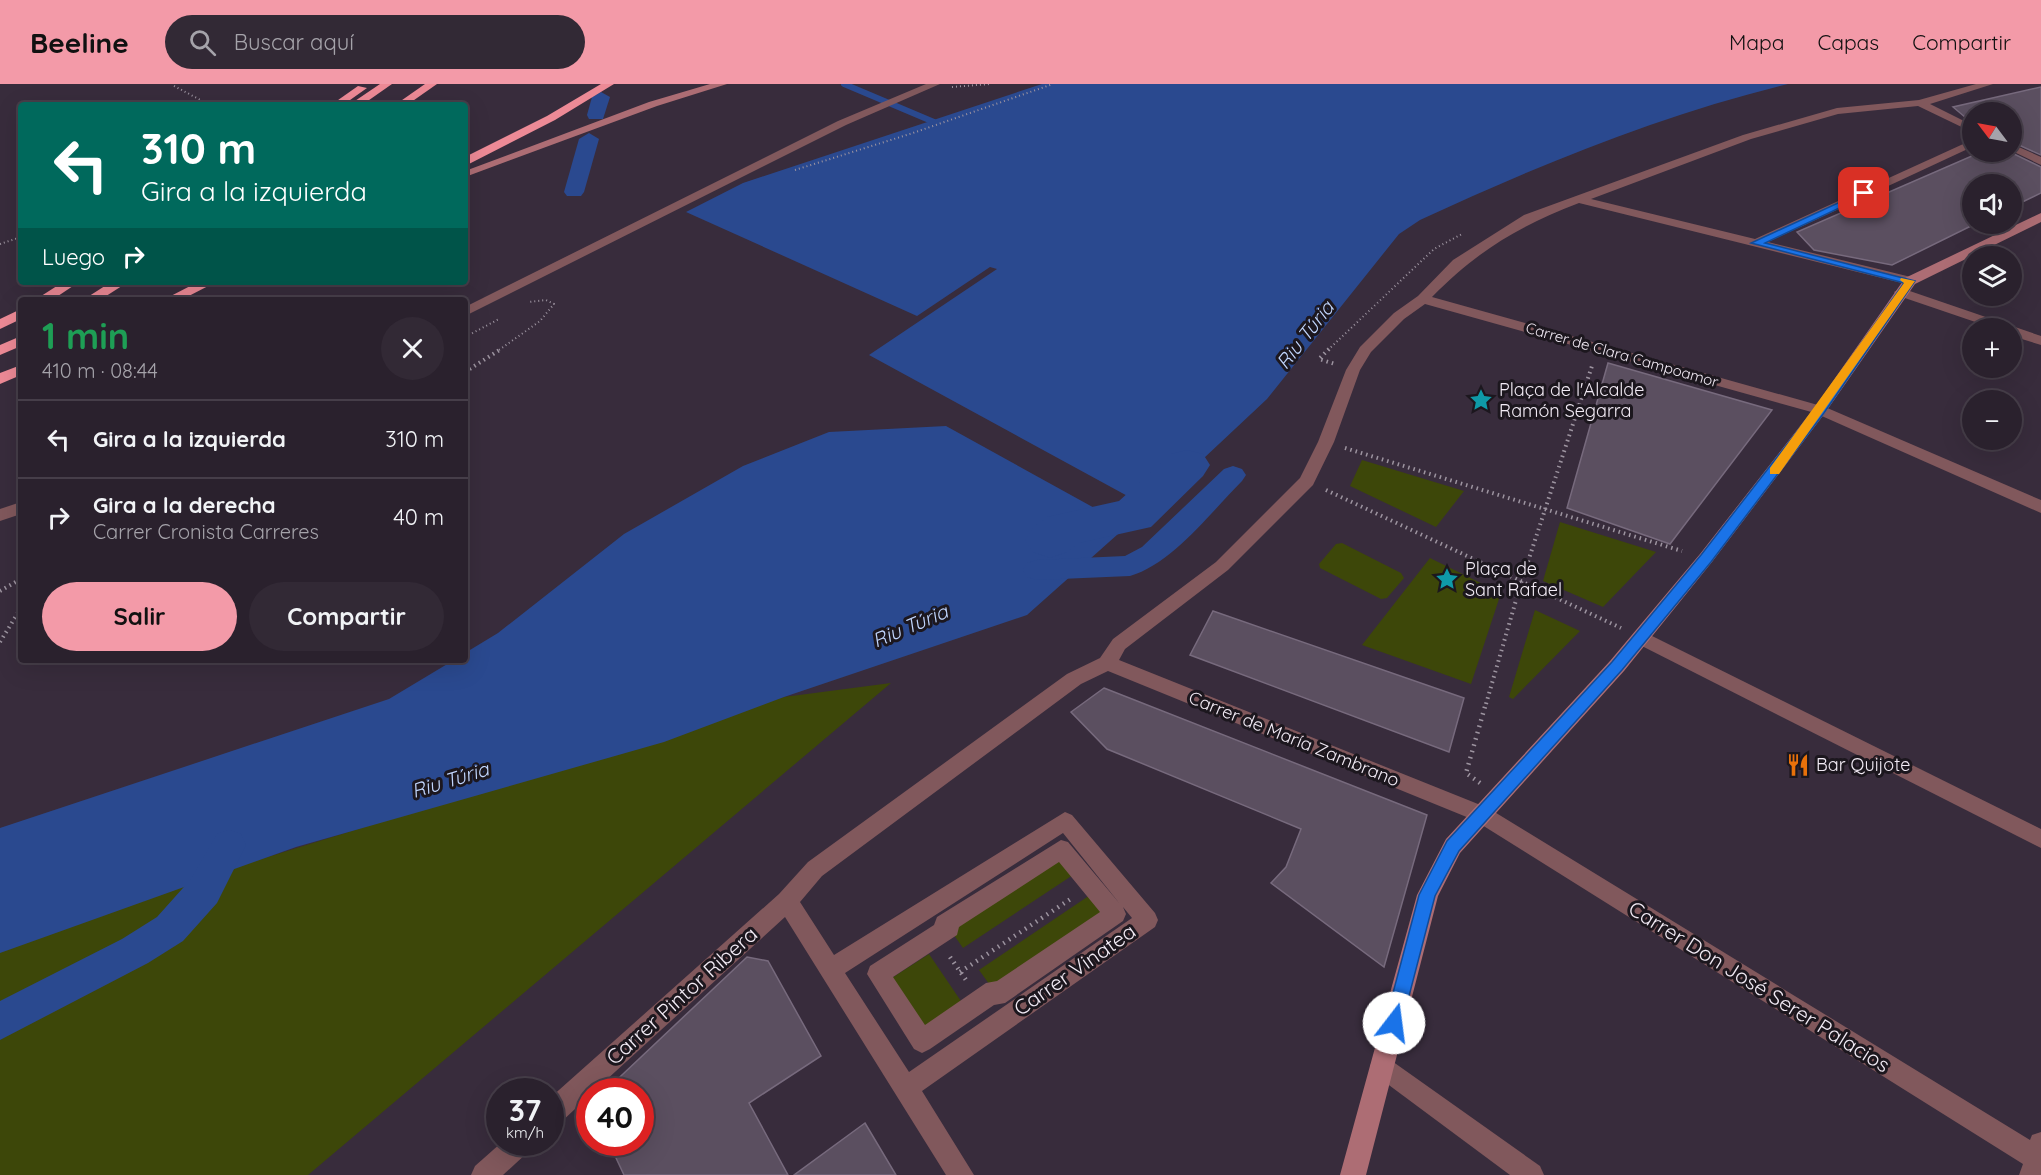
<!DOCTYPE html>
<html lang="es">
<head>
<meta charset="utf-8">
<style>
  :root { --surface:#2a212d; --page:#322935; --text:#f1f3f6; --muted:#a5a3aa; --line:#463e49; --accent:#f39aa8 }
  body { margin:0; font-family:Quicksand,sans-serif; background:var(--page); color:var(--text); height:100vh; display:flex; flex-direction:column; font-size:22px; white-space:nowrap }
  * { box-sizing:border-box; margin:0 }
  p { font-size:20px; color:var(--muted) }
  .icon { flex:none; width:33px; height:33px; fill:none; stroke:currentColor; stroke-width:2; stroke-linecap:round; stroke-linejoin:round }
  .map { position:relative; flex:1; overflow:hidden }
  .sheet { position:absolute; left:18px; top:213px; width:450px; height:366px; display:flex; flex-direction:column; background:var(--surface); border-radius:6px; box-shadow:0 6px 24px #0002,0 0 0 2px var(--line) }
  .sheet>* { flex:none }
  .hud { position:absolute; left:18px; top:18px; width:450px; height:183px; border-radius:6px; box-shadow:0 6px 24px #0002,0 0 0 2px var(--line); background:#00695c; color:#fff; overflow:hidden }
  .needle { width:39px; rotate:302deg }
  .fabs { position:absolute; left:1962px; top:18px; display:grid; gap:12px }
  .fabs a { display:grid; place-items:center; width:60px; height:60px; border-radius:50%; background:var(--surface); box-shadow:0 6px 24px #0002,0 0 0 2px var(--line); font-size:30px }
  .speed { position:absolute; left:486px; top:994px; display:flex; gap:12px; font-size:30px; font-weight:700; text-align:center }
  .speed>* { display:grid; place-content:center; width:78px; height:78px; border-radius:50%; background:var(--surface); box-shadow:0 6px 24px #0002,0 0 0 2px var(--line); line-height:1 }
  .speed small { font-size:15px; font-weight:400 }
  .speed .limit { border:9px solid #d22; background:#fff; color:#111 }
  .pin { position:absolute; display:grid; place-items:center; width:51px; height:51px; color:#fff; margin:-26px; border-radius:12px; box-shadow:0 3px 9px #0006 }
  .me { position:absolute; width:66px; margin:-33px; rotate:15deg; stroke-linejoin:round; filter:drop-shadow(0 0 4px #0008) }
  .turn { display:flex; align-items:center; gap:21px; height:126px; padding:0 24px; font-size:27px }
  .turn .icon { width:78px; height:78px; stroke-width:2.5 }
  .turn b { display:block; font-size:42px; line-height:51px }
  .then { display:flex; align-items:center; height:57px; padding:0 24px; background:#0003; gap:12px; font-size:22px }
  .round { display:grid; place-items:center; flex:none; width:63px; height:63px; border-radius:32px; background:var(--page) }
  .headline { display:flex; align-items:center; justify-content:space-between; height:102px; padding:0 24px }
  h1 { font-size:36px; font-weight:700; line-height:45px; color:#1e9e55 }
  .button { display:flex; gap:12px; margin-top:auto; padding:12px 24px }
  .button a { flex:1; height:69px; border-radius:36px; background:var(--accent); color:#111; font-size:24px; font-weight:700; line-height:69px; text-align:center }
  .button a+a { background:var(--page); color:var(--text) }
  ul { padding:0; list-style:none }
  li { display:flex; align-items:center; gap:18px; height:78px; padding:0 24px; border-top:2px solid var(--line) }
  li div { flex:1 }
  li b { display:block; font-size:22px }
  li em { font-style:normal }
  header { display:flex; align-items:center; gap:36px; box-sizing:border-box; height:84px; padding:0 30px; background:var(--accent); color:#111 }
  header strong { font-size:28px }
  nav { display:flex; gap:33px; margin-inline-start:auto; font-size:21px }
  .search { width:420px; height:54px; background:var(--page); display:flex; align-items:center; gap:15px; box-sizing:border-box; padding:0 21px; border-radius:33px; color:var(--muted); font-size:22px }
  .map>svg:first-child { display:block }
</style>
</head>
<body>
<header>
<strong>Beeline</strong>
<div class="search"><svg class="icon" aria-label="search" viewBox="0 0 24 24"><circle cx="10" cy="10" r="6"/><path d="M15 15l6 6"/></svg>Buscar aquí</div>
<nav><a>Mapa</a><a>Capas</a><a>Compartir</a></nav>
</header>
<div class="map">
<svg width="2041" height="1091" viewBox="0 0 2041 1091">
  <rect width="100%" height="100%" fill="#382c3c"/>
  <g fill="#3d4709">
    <path d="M 1362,376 L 1464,407 L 1436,443 L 1350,402 Z"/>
    <path d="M 1560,438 L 1656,468 L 1603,523 L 1543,497 Z"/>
    <path d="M 1342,459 L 1401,489 L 1404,494 L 1387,514 L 1381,515 L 1320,484 L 1319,480 L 1336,460 Z"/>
    <path d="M 1430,474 L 1501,509 L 1471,600 L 1362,561 Z"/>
    <path d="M 1535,526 L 1580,547 L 1513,615 L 1509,613 Z"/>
    <path d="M 891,599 L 308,1091 L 0,1091 L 0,856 L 784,613 Z"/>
    <path d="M 1061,765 L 1079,787 L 963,864 L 949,844 Z"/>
    <path d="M 1096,807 L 1115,830 L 997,911 L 979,886 Z"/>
    <path d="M 929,870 L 967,926 L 922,957 L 884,899 Z"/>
  </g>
  <g fill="#2a498f">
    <path d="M 1042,0 L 1788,0 C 1660,31 1539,81 1420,136 L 1399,150 L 1267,315 L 1140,434 L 1128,428 L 1142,414 L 1137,411 L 1133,415 L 869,271 L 997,185 L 990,183 L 917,232 L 686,128 L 743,99 Z"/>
    <path d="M 946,342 L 1127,442 L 1027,531 L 784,613 L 664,658 L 296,763 L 0,869 L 0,744 L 389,615 L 454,576 L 465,576 L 465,569 L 498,549 L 624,450 L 743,382 L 829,348 Z"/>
  </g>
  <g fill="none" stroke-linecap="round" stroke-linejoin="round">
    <path stroke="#2a498f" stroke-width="6" d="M 844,0 L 934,38"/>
    <g fill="#2a498f" fill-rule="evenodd">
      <path d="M 601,8 L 610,13 L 603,35 L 589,35 L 587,31 L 592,13 Z"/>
      <path d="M 589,49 L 599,55 L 584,108 L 581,112 L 567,112 L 564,108 L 579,55 Z"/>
      <path d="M 1233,382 L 1242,385 L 1246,391 L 1242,397 C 1211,428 1172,480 1130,492 L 1037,496 L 1027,493 L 1023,486 L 1027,479 L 1037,476 L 1125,472 L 1142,463 L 1224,385 Z"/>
      <path d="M 229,746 L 241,750 L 246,761 L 217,819 L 183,857 L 148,879 L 0,956 L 0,917 L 122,855 L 157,833 L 191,795 L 217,750 Z"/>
    </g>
    <path fill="#2a498f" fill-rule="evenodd" d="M 1187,366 L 1203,370 L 1210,381 L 1203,392 L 1151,443 L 1079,459 L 1067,468 L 1050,474 L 1033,468 L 1025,456 L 1033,444 L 1047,433 L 1119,417 L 1171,370 Z"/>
  </g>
  <g fill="#5b4f60" stroke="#776a7d" stroke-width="1.5">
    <path d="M 2041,3 L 2041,71 L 2012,58 L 2012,28 L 1972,28 L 1972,39 L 1953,23 Z"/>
    <path d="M 1981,68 L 2010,68 L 2041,83 L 2041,109 L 2012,123 L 2012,100 L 1972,100 L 1972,140 L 1975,140 L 1892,181 L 1814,166 L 1797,148 Z"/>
    <path d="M 1608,279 L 1772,326 L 1670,460 L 1567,424 Z"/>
    <path d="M 1213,527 L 1464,614 L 1449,668 L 1190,571 Z"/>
    <path d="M 1104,604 L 1427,731 L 1384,883 L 1271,799 L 1286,783 L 1301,745 L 1107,665 L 1071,628 Z"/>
    <path d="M 747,873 L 768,877 L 821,972 L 749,1019 L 788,1091 L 624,1091 L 609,1059 L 640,1059 L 640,1008 L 604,1008 Z"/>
    <path d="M 865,1039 L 896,1091 L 794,1091 Z"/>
  </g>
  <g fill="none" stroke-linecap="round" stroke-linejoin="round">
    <g stroke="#9d94a0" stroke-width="2" stroke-dasharray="1 3" stroke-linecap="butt">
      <path d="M 174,2 L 210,21"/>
      <path d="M 952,3 L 990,0"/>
      <path d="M 795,86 L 913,49 L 1053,0"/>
      <path d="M 0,160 L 21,153"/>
      <path d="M 465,253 L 499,235"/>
      <path d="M 499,266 L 540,237 L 554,220 L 546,216 L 529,218"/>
      <path d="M 1328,266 L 1434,165 L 1462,150"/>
    </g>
    <g stroke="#9d94a0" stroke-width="4" stroke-dasharray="1.5 4" stroke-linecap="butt">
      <path d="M 1329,265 L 1319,275 L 1335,280"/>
      <path d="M 465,288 L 501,265"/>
      <path d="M 1345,364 L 1682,467"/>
      <path d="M 1326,406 L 1621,544"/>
      <path d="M 0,507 L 21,495"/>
      <path d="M 0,558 L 21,524"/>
      <path d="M 1486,620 L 1521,499 L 1592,282"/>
    </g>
    <g stroke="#9d94a0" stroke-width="4.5" stroke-dasharray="1.5 5" stroke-linecap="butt">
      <path d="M 1480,699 L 1466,689 L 1486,619"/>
      <path d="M 950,873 L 966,896"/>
      <path d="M 960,888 L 1072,814"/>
    </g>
    <g fill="#81585c" fill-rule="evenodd">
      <path d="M 926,0 L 940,0 L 846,41 L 465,232 L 465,223 L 838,37 Z"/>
      <path d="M 1976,0 L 1993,0 L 1930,20 L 1972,41 L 1972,48 L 1918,22 L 1838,30 L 1751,55 L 1591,115 L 1755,155 L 1972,56 L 1972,63 L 1768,158 L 1915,194 L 1915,200 L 1910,201 L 1579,119 C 1519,142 1477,167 1432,213 L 1825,323 L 2041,416 L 2041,429 L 1815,329 L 1425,220 L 1404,235 L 1371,268 L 1360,286 L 1334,358 L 1313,401 L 1228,486 L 1125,565 L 1119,576 L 1488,724 L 2030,1056 L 2032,1051 L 2041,1048 L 2041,1091 L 2019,1091 L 2023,1080 L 1474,736 L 1108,587 L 1081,600 L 822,792 L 800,818 L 834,871 L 1065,728 L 1072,731 L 1155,829 L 1158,836 L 1155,843 L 922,1007 L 974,1091 L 946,1091 L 785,833 L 593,1008 L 590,1008 L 590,1011 L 559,1040 L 550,1043 L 550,1014 L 779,810 L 808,778 L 1067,590 L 1100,574 L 1113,555 L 1216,478 L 1300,394 L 1318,358 L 1346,286 L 1360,263 L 1394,229 L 1418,212 L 1453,176 L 1524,131 L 1743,51 L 1837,24 L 1919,16 ZM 1063,749 L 1120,820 L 1068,758 L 1061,756 L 937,833 L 934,841 L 870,882 L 867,890 L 914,965 L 922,969 L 930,965 L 994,921 L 1005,919 L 1123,837 L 1126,830 L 1123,823 L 1132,834 L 909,988 L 845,889 ZM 1059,778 L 1100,828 L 997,897 L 986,899 L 925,941 L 893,893 L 957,851 L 959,843 Z"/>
      <path d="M 2012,60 L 2041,73 L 2041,81 L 2012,67 Z"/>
      <path d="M 1901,204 L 2041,252 L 2041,261 L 2012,252 L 2012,244 L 1993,244 L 1896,211 L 1894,208 Z"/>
      <path d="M 21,418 L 21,430 L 0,437 L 0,425 Z"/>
      <path d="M 1642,547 L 2041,745 L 2041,764 L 1636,559 L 1633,554 L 1636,549 Z"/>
      <path d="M 1382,970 L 1540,1082 L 1544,1091 L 1510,1091 L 1374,990 L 1370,982 L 1374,974 Z"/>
      <path d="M 501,1059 L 531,1059 L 528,1068 L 503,1091 L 471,1091 L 475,1082 Z"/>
    </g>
    <g fill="#ad6d74" fill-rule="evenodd">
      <path d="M 710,0 L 727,0 L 657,22 L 465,93 L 465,87 L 649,18 Z"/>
      <path d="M 2041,129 L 2041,138 L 1915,200 L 1825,329 L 1712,478 L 1624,587 L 1460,769 L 1438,812 L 1366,1091 L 1340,1091 L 1417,811 L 1446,755 L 1610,577 L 1700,470 L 1815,323 L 1905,194 Z"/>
    </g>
    <g fill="#ed8a96" fill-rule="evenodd">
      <path d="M 380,0 L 392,0 L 362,21 L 349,21 Z"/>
      <path d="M 425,0 L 437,0 L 407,21 L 395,21 Z"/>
      <path d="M 601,0 L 614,0 L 555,36 L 465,82 L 465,73 L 547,32 Z"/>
      <path d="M 358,2 L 367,4 L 343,21 L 331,21 Z"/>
      <path d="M 63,198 L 79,198 L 52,216 L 35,216 Z"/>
      <path d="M 111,198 L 128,198 L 100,216 L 83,216 Z"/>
      <path d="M 198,198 L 216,198 L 181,216 L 163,216 Z"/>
      <path d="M 21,225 L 21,235 L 0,245 L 0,235 Z"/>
      <path d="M 21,252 L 21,262 L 0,271 L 0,261 Z"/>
      <path d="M 21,281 L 21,291 L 0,300 L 0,289 Z"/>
    </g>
  </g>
  <path fill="#1a73e8" stroke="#114b97" stroke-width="1.5" d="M 1864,107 L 1869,109 L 1867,111 L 1765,159 L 1915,197 L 1824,329 L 1711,478 L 1622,586 L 1459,767 L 1435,812 L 1402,939 L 1400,945 L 1394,948 L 1387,945 L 1385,939 L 1419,811 L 1447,757 L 1612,578 L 1701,471 L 1816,323 L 1904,199 L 1751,159 Z"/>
  <path fill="#f59e0b" d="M 1901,194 L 1915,197 L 1779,390 L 1770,390 L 1770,384 L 1904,199 L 1900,196 Z"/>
  <defs>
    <g id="sight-bare" transform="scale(1.8)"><path d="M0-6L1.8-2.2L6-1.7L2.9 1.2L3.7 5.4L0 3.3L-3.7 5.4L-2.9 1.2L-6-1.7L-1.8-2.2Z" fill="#0f9aa8" stroke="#1c171e" stroke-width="2.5" paint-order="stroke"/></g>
    <g id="restaurant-bare" transform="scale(1.8)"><path d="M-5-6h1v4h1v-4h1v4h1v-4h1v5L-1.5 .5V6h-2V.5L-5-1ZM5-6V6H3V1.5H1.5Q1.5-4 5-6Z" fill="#e8710a" stroke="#1c171e" stroke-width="2.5" paint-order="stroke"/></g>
  </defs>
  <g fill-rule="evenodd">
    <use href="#sight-bare" x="1481" y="316"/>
    <use href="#sight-bare" x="1447" y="495"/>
    <use href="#restaurant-bare" x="1798" y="681"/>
  </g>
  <g text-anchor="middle" stroke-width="6" stroke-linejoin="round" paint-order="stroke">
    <g font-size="15" fill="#f2ebf5" stroke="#1c171e">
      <text transform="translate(1622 271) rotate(16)" y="5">Carrer de Clara Campoamor</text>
    </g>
    <g font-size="18" fill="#f2ebf5" stroke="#1c171e" text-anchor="start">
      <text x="1499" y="312">Plaça de l'Alcalde<tspan x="1499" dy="21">Ramón Segarra</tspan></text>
      <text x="1465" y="491">Plaça de<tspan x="1465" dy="21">Sant Rafael</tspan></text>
      <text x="1816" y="687">Bar Quijote</text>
    </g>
    <g font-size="18" fill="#f2ebf5" stroke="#1c171e">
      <text transform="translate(1294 655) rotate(22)" y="6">Carrer de María Zambrano</text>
    </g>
    <g font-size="20" font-style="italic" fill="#c1d6fe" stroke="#1c171e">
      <text transform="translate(1305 251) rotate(-52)" y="7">Riu Túria</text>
      <text transform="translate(910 542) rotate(-23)" y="7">Riu Túria</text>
      <text transform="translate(450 696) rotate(-17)" y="7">Riu Túria</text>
    </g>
    <g font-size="21" fill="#f2ebf5" stroke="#1c171e">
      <text transform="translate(1075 886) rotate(-35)" y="7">Carrer Vinatea</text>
      <text transform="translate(1759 903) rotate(32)" y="7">Carrer Don José Serer Palacios</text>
      <text transform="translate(682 912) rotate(-42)" y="7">Carrer Pintor Ribera</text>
    </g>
  </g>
</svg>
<div class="fabs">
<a><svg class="needle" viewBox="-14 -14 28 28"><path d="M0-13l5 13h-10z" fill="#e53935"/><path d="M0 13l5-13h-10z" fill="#a5a3aa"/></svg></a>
<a><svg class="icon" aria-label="sound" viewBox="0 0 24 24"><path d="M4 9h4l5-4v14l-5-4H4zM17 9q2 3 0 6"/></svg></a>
<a><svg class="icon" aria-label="layers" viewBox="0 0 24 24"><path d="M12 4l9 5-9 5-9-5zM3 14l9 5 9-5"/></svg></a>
<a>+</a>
<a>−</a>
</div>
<div class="speed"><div>37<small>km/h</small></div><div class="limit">40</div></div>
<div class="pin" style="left:1864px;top:109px;background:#d93025"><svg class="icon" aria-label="arrive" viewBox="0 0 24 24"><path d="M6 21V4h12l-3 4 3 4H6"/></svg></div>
<svg class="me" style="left:1394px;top:939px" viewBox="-20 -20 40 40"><circle r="19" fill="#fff"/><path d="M0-13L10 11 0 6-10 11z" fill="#1a73e8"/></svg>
<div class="hud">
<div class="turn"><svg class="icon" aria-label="left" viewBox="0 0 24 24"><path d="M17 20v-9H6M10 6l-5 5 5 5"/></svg><div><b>310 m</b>Gira a la izquierda</div></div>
<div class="then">Luego<svg class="icon" aria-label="right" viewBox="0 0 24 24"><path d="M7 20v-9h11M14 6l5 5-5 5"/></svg></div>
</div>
<section class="sheet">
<div class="headline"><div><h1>1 min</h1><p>410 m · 08:44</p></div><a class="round"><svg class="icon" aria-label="close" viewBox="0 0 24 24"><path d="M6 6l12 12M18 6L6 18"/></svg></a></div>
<ul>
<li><svg class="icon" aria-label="left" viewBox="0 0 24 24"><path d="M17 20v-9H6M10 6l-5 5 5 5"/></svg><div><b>Gira a la izquierda</b></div><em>310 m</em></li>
<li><svg class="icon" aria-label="right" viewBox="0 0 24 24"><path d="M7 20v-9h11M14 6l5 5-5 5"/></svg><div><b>Gira a la derecha</b><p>Carrer Cronista Carreres</p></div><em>40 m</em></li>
</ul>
<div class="button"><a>Salir</a><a>Compartir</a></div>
</section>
</div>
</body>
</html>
